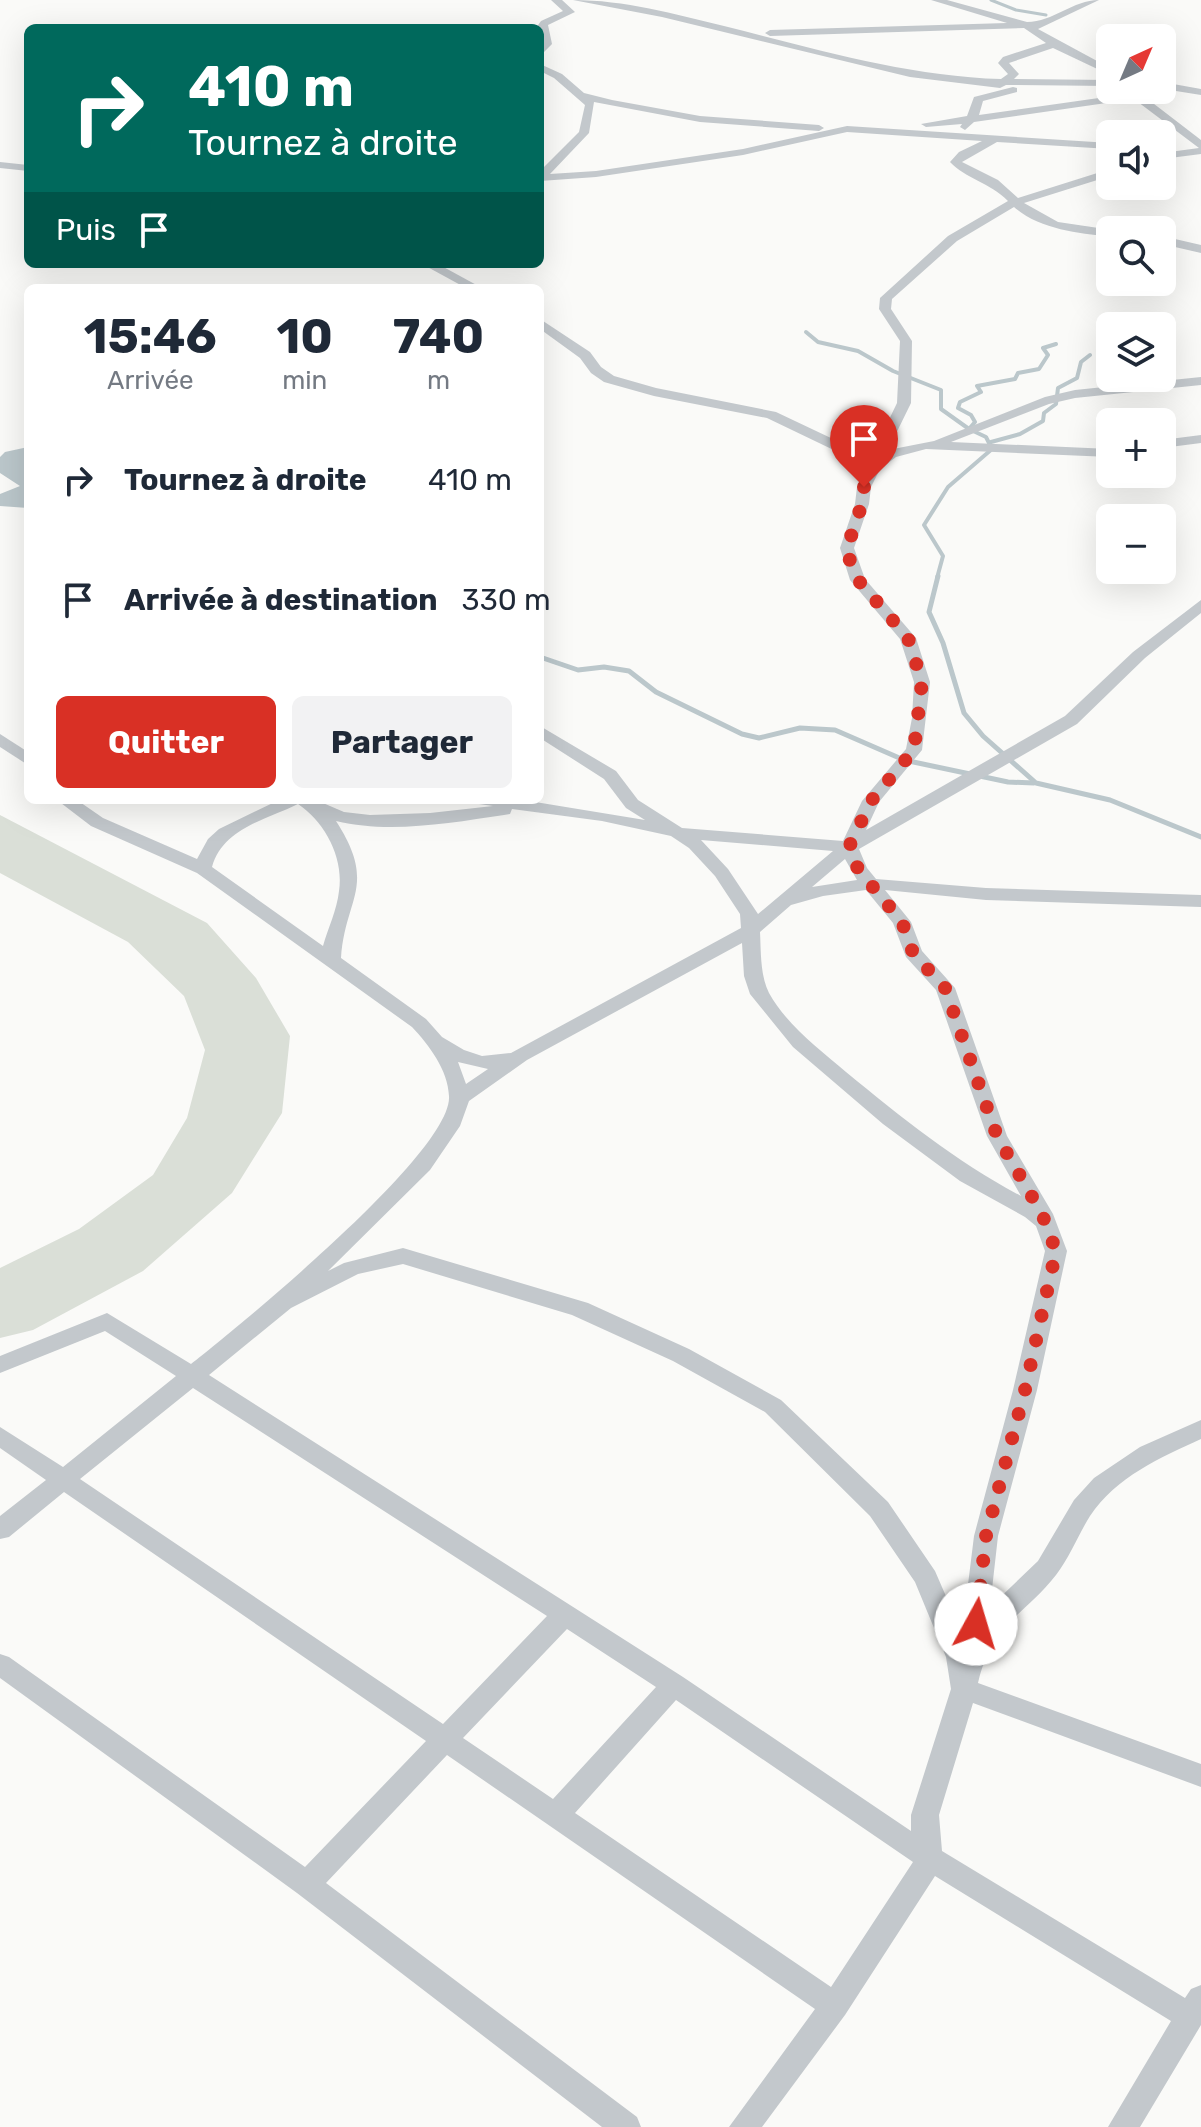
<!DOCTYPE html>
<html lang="fr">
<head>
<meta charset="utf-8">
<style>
  :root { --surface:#fff; --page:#f2f2f3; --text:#1f2937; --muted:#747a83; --accent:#d93025 }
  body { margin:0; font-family:Rubik,sans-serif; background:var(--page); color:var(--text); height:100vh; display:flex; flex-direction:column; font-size:30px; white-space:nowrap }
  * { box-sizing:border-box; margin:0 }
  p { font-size:26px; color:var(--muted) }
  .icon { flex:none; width:44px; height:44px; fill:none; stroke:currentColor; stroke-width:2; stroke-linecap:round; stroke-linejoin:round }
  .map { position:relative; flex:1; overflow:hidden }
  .sheet { position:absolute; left:24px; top:284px; width:520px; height:520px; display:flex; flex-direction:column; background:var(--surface); border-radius:12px; box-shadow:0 8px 32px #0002 }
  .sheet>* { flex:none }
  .banner { position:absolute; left:24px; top:24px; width:520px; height:244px; border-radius:12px; box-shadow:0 8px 32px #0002; background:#00695c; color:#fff; overflow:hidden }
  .needle { width:52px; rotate:44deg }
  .tools { position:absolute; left:1096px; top:24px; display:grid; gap:16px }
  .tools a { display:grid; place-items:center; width:80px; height:80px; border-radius:12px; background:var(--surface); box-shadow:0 8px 32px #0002; font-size:40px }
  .pin { position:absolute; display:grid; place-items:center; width:68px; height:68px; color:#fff; margin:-82px -34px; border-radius:50% 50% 50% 0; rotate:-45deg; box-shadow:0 0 8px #0007 }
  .pin .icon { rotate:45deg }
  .me { position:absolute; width:88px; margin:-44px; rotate:6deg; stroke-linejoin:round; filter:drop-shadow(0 0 6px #0008) }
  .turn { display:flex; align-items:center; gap:28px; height:168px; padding:0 32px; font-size:36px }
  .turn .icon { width:104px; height:104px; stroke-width:2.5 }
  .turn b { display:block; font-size:56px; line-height:68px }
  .then { display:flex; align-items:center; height:76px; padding:0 32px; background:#0003; gap:16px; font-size:30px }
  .eta { display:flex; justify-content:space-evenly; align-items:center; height:136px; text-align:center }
  .eta b { font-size:48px; font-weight:700; line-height:56px }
  .action { display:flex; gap:16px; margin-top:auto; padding:16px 32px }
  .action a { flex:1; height:92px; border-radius:12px; background:var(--accent); color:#fff; font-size:32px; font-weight:700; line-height:92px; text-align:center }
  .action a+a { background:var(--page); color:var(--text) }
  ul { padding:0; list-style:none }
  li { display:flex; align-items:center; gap:24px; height:120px; padding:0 32px }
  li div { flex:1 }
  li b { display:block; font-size:30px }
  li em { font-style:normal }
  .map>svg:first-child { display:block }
</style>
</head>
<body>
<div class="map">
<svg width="1201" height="2127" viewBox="0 0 1201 2127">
  <rect width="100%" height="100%" fill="#fafaf8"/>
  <path fill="#dadfd7" d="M 0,815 L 207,923 L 256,978 L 290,1036 L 282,1113 L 232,1193 L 143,1271 L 33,1330 L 0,1338 L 0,1268 L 79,1229 L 153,1175 L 187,1118 L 205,1050 L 184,996 L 128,942 L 0,873 Z"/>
  <path fill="#bbc7cb" d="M 28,447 L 28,508 L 0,506 L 0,494 L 20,486 L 0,473 L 0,457 L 5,452 Z"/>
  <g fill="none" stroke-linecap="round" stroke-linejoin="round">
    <path stroke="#bbc7cb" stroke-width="3" d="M 991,0 L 1016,10 L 1046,15"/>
    <g stroke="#bbc7cb" stroke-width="4">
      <path d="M 806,332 L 818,342 L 858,351 L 893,371 L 941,390 L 941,409 L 969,429"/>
      <path d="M 991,442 L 1020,434 L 1043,421 L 1044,413 L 1056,404 L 1058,388 L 1077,378 L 1081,362 L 1090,355"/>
      <path d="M 937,578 L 943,556 L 924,525 L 948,487 L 992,449 L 986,437 L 969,429 L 975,422 L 971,415 L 958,408 L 960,402 L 981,392 L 977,386 L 1015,379 L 1018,373 L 1039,369 L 1048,355 L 1043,348 L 1056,344"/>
    </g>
    <g stroke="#bbc7cb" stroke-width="5">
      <path d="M 938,576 L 929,612 L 943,643 L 964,713 L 983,736 L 1036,783 L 1110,800 L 1201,837"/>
      <path d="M 540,657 L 578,670 L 604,667 L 629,671 L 656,692 L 742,734 L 759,738 L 800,728 L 835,730 L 904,760 L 1008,782 L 1034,783"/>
    </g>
    <g fill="#c3c8cc" fill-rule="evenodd">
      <path d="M 551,0 L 562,0 L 575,12 L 548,25 L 552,44 L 540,56 L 540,28 L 536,28 L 541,21 L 563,11 Z"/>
      <path d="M 573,0 C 624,0 675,14 724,26 C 816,49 906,76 1001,79 L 1008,74 L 998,63 L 1003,57 L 1046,43 L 1024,28 L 770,36 L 765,33 L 770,30 L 1007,23 L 931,0 L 947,0 L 1027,22 C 1053,22 1073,0 1099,0 L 1038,29 L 1110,68 L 1110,75 L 1053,48 L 1009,63 L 1019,74 L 1014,79 L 1110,80 L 1110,86 L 1006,85 L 1000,88 L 910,77 L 662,17 Z"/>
      <path d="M 540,64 L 562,74 L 584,93 L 612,100 L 700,116 L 819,125 L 824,128 L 819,131 L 700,122 L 594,102 L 589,133 L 550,174 L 596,171 L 743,149 L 847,126 L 1110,143 L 1110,149 L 997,142 L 962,162 L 998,180 L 1018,198 L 1110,169 L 1110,176 L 1024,203 L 1058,222 L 1112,230 L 1110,237 C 1076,232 1041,230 1014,207 L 957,241 L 892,299 L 891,309 L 912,341 L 911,403 L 888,450 L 934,441 L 1045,397 L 1075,390 L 1201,377 L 1201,385 L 1075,398 L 1049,404 L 951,442 L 1110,449 L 1110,457 L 926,449 L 896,457 L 880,469 L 871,487 L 869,504 L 854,548 L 865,579 L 916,638 L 930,682 L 922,750 L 879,802 L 866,830 L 1065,716 L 1133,652 L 1201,600 L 1201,613 L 1145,658 L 1077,724 L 859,849 L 867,868 L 876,879 L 986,888 L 1201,895 L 1201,907 L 986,900 L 885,890 L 911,922 L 922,951 L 955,988 L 1007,1136 L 1053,1214 L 1067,1251 L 1037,1390 L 998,1536 L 990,1607 L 1038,1561 L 1074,1500 L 1094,1478 L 1140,1447 L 1201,1420 L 1201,1439 C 1161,1457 1116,1477 1090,1516 C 1078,1535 1070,1557 1056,1575 C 1022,1618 992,1623 978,1683 L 1201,1764 L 1201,1787 L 973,1703 L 939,1815 L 942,1851 L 1185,1998 L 1191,1989 L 1201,1985 L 1201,2025 L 1140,2127 L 1108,2127 L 1171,2021 L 935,1876 L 845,2015 L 762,2127 L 729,2127 L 815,2009 L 447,1755 L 326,1883 L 637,2117 L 641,2127 L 602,2127 L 297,1893 L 0,1678 L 0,1654 L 9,1657 L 305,1867 L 426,1741 L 64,1492 L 9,1537 L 0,1539 L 0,1516 L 46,1480 L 0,1448 L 0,1427 L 63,1467 L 176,1376 L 105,1331 L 0,1373 L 0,1356 L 107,1313 L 191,1364 C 239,1326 453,1152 449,1096 C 448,1070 429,1045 412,1027 L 197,873 L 91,826 L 57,800 L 77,800 L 103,818 L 197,859 L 208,839 L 219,829 L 279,800 L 316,800 L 344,812 L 370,815 L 430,813 L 493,806 L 479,804 L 476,800 L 523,800 L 645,820 L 626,808 L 604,779 L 540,738 L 540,726 L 616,771 L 638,800 L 682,828 L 843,841 L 862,801 L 906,749 L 912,718 L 914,682 L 900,639 L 850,580 L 840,548 L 855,504 L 857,487 L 867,466 L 767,418 L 654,396 L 604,382 L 591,373 L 580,358 L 540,329 L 540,319 L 590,352 L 601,367 L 614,376 L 656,388 L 776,412 L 871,457 L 897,403 L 900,341 L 879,309 L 880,298 L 948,236 L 1008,201 C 989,182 966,179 950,162 L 959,152 L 982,141 L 847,132 L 743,155 L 596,177 L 540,181 L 540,171 L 579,132 L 585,105 L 554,78 L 540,71 ZM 298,804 C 325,822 344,858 339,891 C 337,910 328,928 323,946 L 212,867 C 223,828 266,820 298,804 ZM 512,809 L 602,821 L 671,836 L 689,848 L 715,876 L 740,914 L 741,928 L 511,1053 L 482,1056 L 464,1050 L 442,1037 L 426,1019 L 341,958 C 345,897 378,886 336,821 C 389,834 450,823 504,815 L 510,814 ZM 701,840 L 833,851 L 758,914 L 728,869 ZM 845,859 L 857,880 L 812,887 ZM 866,890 L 893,923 L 906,957 L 936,990 L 987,1136 L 1021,1196 C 957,1162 902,1118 846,1072 C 819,1049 786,1024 769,993 C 760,975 761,951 760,932 L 791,905 L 823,896 ZM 742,943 L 744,976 L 750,994 L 793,1047 L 883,1124 L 960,1181 L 1025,1217 L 1036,1226 L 1045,1251 L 1013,1390 L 974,1536 L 962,1633 L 935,1571 L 888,1502 L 781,1400 L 689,1349 L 588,1303 L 403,1248 L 344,1263 L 328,1271 L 430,1170 L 460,1126 L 469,1101 L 527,1060 ZM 458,1062 L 488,1069 L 466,1084 ZM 403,1264 L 572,1315 L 673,1361 L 765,1412 L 870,1516 L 915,1582 L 946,1657 L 951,1689 L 911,1815 L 911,1831 L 683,1677 L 209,1375 L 291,1308 L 358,1274 ZM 193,1388 L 547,1616 L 443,1724 L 80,1479 ZM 567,1629 L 656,1687 L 553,1799 L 463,1738 ZM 676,1700 L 913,1862 L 831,1987 L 575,1813 Z"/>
      <path d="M 1162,82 L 1201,89 L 1201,95 L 1176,91 L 1145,97 L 1201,140 L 1201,154 L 1162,159 L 1162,153 L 1199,148 L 1134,99 L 974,122 L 965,130 L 960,127 L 962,124 L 926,127 L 921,124 L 967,116 L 974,97 L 1013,87 L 1017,88 L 1017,92 L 983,101 L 979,115 L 1127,94 L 1127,90 L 1162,90 Z"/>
      <path d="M 0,162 L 28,165 L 28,171 L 0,168 Z"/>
      <path d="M 1162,236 L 1201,245 L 1201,253 L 1162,244 Z"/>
      <path d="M 422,264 L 438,264 L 482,288 L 466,288 Z"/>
      <path d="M 1201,435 L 1201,443 L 1162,448 L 1162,440 Z"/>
      <path d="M 0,734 L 28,752 L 28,765 L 0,747 Z"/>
    </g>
  </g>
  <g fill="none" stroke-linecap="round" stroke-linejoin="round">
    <path stroke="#d93025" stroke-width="14" stroke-dasharray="0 25.2" d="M 864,487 L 862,504 L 847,548 L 851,565 L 858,580 L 908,638 L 922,682 L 914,750 L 871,801 L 849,847 L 858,869 L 902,922 L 913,953 L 945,988 L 997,1136 L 1042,1214 L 1056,1251 L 1025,1390 L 986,1536 L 976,1624"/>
  </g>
</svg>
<div class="tools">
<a><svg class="needle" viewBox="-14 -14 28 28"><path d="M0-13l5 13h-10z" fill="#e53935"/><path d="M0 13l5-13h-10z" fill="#747a83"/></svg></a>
<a><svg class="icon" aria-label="sound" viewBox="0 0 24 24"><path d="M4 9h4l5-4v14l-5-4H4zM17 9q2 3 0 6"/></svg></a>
<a><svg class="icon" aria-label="search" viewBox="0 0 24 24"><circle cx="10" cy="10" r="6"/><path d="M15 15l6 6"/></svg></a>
<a><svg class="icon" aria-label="layers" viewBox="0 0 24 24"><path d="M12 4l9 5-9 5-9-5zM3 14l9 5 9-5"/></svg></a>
<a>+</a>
<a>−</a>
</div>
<div class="pin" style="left:864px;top:487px;background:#d93025"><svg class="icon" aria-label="arrive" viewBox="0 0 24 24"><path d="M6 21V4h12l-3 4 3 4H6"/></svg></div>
<svg class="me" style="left:976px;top:1624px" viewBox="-20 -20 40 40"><circle r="19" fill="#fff"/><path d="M0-13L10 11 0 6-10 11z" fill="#d93025"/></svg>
<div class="banner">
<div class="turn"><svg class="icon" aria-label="right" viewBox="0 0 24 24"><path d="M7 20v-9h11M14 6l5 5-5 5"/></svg><div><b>410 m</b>Tournez à droite</div></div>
<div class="then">Puis<svg class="icon" aria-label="arrive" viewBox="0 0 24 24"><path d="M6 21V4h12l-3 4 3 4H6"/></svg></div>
</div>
<section class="sheet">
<div class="eta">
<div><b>15:46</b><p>Arrivée</p></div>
<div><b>10</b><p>min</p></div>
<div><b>740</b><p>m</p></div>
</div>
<ul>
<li><svg class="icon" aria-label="right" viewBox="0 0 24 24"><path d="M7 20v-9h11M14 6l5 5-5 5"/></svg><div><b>Tournez à droite</b></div><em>410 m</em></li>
<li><svg class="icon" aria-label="arrive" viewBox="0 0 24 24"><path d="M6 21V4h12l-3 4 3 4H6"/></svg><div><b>Arrivée à destination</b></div><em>330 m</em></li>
</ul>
<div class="action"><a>Quitter</a><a>Partager</a></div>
</section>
</div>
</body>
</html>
